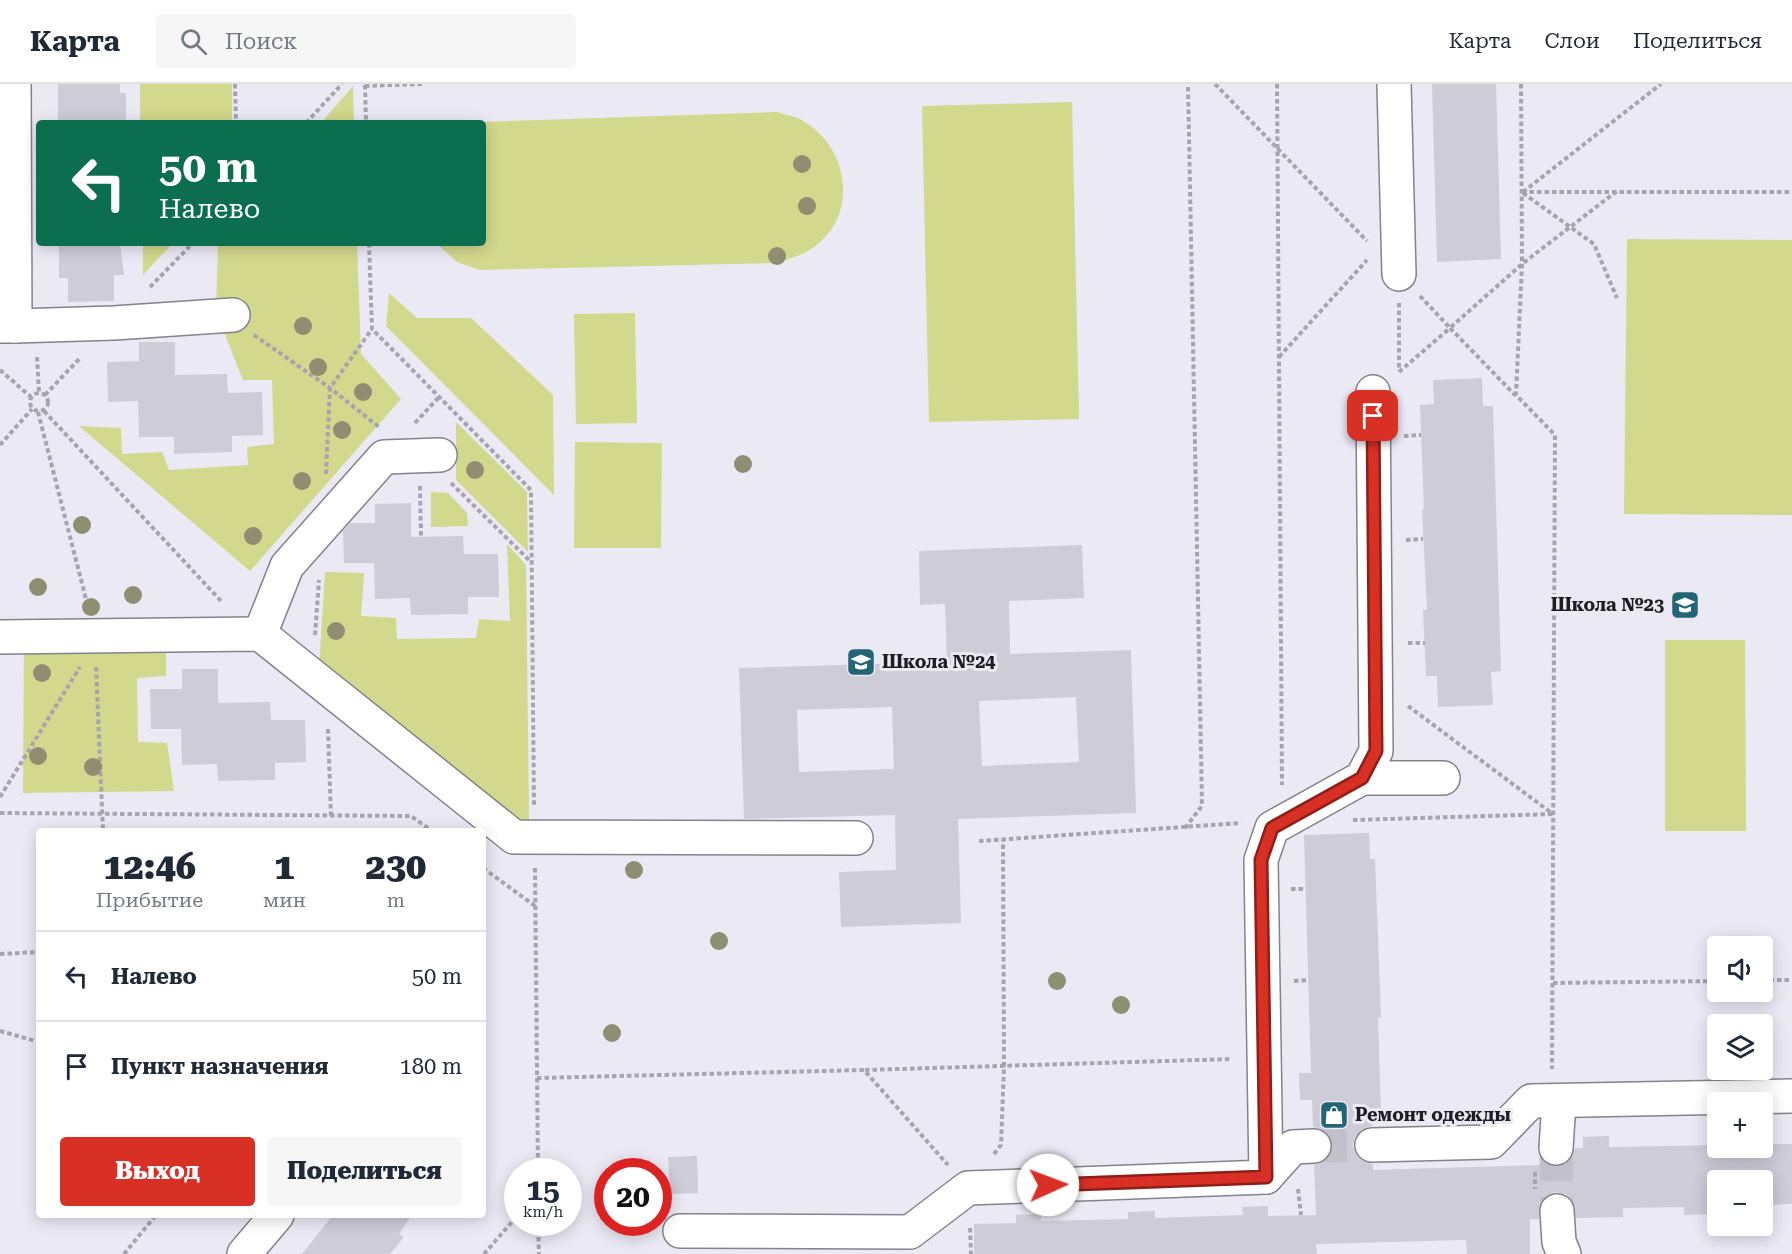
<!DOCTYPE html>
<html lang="ru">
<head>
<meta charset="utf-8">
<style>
  :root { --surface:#fff; --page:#f6f6f7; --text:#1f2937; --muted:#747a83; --line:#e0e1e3; --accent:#d93025 }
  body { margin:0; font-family:"Roboto Serif",serif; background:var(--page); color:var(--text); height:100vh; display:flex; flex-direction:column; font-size:22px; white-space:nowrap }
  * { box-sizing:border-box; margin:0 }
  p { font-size:20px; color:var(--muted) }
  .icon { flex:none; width:33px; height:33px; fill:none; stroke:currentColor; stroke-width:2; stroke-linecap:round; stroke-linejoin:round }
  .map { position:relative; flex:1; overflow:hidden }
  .drawer { position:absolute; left:36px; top:744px; width:450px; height:390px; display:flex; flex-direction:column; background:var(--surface); border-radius:6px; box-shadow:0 3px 15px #0003 }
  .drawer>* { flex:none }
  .guide { position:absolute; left:36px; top:36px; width:450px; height:126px; border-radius:6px; box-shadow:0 3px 15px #0003; background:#0b6e4f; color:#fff; overflow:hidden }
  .fabs { position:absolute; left:1707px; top:852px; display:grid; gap:12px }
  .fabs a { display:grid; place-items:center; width:66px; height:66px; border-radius:6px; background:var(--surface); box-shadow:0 3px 15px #0003; font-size:30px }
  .speed { position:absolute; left:504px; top:1074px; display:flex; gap:12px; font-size:30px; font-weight:700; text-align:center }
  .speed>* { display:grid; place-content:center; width:78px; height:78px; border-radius:50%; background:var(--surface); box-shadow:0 3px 15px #0003; line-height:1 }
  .speed small { font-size:15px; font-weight:400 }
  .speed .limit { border:9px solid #d22; background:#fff; color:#111 }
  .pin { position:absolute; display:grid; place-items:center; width:51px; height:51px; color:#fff; margin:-26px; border-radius:12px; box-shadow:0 3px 9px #0006 }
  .me { position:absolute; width:66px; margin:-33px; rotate:88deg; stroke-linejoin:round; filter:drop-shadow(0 0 4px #0008) }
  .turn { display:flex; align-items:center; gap:21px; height:126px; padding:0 24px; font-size:27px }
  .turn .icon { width:78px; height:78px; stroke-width:2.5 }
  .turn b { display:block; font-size:42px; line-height:51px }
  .eta { display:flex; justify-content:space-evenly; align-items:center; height:102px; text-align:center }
  .eta b { font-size:36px; font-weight:800; line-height:42px }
  .action { display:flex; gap:12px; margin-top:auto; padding:12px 24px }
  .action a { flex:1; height:69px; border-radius:6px; background:var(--accent); color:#fff; font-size:24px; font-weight:800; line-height:69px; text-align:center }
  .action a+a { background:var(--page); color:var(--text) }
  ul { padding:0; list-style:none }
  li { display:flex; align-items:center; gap:18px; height:90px; padding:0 24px; border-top:2px solid var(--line) }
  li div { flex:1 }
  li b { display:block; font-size:22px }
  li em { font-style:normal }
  header { display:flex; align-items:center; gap:36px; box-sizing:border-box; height:84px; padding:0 30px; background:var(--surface); border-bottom:2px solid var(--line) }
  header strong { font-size:28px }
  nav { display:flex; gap:33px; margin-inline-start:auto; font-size:21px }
  .search { width:420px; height:54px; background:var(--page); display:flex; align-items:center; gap:15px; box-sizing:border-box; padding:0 21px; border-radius:6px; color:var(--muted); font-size:22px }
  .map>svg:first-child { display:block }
</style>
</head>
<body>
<header>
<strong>Карта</strong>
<div class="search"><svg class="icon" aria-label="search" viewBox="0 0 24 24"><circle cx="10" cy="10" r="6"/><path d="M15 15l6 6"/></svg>Поиск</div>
<nav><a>Карта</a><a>Слои</a><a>Поделиться</a></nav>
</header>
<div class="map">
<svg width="1792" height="1170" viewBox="0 0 1792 1170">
  <rect width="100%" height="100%" fill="#ebe9f4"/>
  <g fill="#d2d88c">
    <rect x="140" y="0" width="92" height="39"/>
    <path d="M 353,2 L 354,39 L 321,39 Z"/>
    <path d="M 1072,18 L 1079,335 L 929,338 L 922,22 Z"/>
    <path d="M 777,28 C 785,31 796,32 803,37 C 846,61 859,125 819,159 C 807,170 792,174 777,179 L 479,186 L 457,178 L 436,159 L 483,159 L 483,39 L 477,38 Z"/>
    <path d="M 1627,155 L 1792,156 L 1792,431 L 1624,430 Z"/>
    <path d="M 143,159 L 173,159 L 143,191 Z"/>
    <path d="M 218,159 L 357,159 L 361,270 L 401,315 L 250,487 L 79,342 L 121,344 L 122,370 L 162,368 L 169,386 L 248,381 L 247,363 L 274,360 L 272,296 L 243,296 L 216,228 Z"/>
    <path d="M 389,209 L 417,234 L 471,234 L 553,311 L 554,411 L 386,242 Z"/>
    <path d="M 635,229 L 637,339 L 576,340 L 574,230 Z"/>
    <path d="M 456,338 L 527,408 L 528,468 L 456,396 Z"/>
    <path d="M 575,358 L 662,359 L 661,464 L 574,464 Z"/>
    <path d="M 431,408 L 448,409 L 467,429 L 468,442 L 431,443 Z"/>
    <path d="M 507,460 L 526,481 L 529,736 L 511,737 L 319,584 L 325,488 L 364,489 L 361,532 L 396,534 L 397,555 L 476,554 L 479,535 L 510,537 Z"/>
    <path d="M 1665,556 L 1745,556 L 1746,747 L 1665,747 Z"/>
    <path d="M 166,560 L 166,592 L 137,594 L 138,658 L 167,659 L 174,707 L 23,709 L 24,563 Z"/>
  </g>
  <g fill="#ceccd7" fill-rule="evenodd">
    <path d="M 58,0 L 120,0 L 120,9 L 126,9 L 126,39 L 58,39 Z"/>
    <path d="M 1432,0 L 1496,0 L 1501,175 L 1437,178 Z"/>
    <path d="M 59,159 L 120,159 L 124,191 L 114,191 L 114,217 L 68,218 L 68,194 L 59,194 Z"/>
    <path d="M 139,258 L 175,258 L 175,291 L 227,290 L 228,309 L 262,308 L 263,351 L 232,352 L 232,368 L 174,370 L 174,353 L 139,353 L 138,317 L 108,318 L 107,278 L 139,277 Z"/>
    <path d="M 1482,294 L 1483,322 L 1493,322 L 1501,587 L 1491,588 L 1493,621 L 1438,623 L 1437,592 L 1426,592 L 1423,526 L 1427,526 L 1422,425 L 1424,425 L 1420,321 L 1434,320 L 1433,296 Z"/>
    <path d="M 411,419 L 411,453 L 463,452 L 464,470 L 498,470 L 499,513 L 468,513 L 468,530 L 411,531 L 410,514 L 375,515 L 374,479 L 344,479 L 343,447 L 350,439 L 375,439 L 375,420 Z"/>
    <path d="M 1082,461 L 1084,514 L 1009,517 L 1010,570 L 1131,566 L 1136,729 L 958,735 L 961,839 L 841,843 L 839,788 L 896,786 L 895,731 L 744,735 L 739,584 L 947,578 L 945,520 L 920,521 L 919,467 ZM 1076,613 L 1079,678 L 982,682 L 979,617 ZM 892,623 L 894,685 L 799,688 L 797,626 Z"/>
    <path d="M 182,585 L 218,585 L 218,619 L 270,618 L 271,636 L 305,636 L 306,678 L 275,679 L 275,696 L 218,697 L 217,680 L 182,681 L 181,645 L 151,645 L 150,605 L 182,605 Z"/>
    <path d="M 1369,749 L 1370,775 L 1375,775 L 1381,934 L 1378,934 L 1381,1030 L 1371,1030 L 1372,1042 L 1362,1045 L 1355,1053 L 1353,1062 L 1356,1070 L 1363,1077 L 1373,1080 L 1373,1086 L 1541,1081 L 1541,1074 L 1546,1080 L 1555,1083 L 1565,1080 L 1571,1075 L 1575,1064 L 1583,1064 L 1583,1053 L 1609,1052 L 1609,1063 L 1718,1061 L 1718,1064 L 1762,1064 L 1762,1060 L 1792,1060 L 1792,1120 L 1762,1121 L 1762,1096 L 1718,1096 L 1718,1130 L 1684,1131 L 1684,1123 L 1623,1124 L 1623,1133 L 1576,1134 L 1572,1116 L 1565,1110 L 1555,1108 L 1546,1112 L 1541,1118 L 1539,1135 L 1530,1135 L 1530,1170 L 1467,1170 L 1466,1156 L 1316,1160 L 1317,1170 L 974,1170 L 974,1140 L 1016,1139 L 1016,1131 L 1041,1130 L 1041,1137 L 1128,1135 L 1128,1128 L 1155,1127 L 1155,1134 L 1243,1131 L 1242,1123 L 1268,1122 L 1268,1132 L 1316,1131 L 1314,1081 L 1325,1077 L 1330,1071 L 1333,1062 L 1329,1051 L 1322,1045 L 1313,1043 L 1312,1016 L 1300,1016 L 1299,989 L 1311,989 L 1304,751 Z"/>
    <path d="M 697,1072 L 698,1109 L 670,1110 L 668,1073 Z"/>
    <path d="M 333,1131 L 412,1131 L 399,1150 L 404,1153 L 390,1170 L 302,1170 Z"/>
  </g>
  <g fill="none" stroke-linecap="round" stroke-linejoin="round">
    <g stroke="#c2c0ca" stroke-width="33" stroke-dasharray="33 16" stroke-linecap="butt">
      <path d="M 1314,1062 L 1372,1061"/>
      <path d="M 1556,1064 L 1557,1127"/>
    </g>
    <g stroke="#84828c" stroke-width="36">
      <g id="minor">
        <path d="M 1394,0 L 1399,190"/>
        <path d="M 0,242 L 15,242 L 14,0"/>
        <path d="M 15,242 L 114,239 L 233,231"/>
        <path d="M 260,550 L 287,482 L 384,373 L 440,371"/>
        <path d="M 0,553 L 260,550 L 514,753 L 856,754"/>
        <path d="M 1362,694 L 1443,694"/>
        <path d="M 1372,1061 L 1491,1058 L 1531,1017 L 1792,1012"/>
        <path d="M 1556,1064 L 1559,1017"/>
        <path d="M 1266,1093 L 1261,776 L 1272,744 L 1362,694 L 1376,667 L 1373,308"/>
        <path d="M 1557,1127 L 1559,1158 L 1564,1170"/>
        <path d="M 680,1147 L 910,1148 L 968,1104 L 1266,1093 L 1293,1063 L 1314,1062"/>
        <path d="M 244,1170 L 277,1131"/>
      </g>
    </g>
    <g stroke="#a6a4ad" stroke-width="4" stroke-dasharray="4.5 3" stroke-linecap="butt">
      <path d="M 235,0 L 236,39"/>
      <path d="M 1215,0 L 1367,157"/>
      <path d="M 1277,0 L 1282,701"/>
      <path d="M 1521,0 L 1522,180 L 1516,311 L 1555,351 L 1552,985"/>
      <path d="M 365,1 L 366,39"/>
      <path d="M 365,2 L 424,0"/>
      <path d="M 306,39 L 342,0"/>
      <path d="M 1522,108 L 1792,108"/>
      <path d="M 1523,108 L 1661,0"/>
      <path d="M 1523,109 L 1594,160 L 1617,214"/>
      <path d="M 369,159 L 372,245 L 531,406 L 534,723"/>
      <path d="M 150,203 L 193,159"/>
      <path d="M 1420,212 L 1450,244 L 1522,180 L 1617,107"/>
      <path d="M 1399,219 L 1399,287"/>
      <path d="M 254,251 L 330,304 L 379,343"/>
      <path d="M 37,273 L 39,308"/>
      <path d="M 1279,273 L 1367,176"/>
      <path d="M 0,286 L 31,313"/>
      <path d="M 1399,288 L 1450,244 L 1515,311"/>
      <circle cx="39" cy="318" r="9"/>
      <path d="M 45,311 L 81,273"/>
      <path d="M 44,327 L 221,517"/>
      <path d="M 38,328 L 87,519"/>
      <path d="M 415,339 L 439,313"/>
      <path d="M 1404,352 L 1421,351"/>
      <path d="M 0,361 L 32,325"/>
      <path d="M 326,390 L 330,304 L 372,245"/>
      <path d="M 451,399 L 531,478"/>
      <path d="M 420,402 L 421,453"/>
      <path d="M 1406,456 L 1423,455"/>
      <path d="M 315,551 L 319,496"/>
      <path d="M 1408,559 L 1425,559"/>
      <path d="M 96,583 L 103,747"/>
      <path d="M 1408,622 L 1553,730"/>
      <path d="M 328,645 L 331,732"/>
      <path d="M 0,713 L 80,583"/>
      <path d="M 0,729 L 411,732 L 432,747"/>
      <path d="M 1353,736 L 1554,730"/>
      <path d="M 1185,744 L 1202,722 L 1188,0"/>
      <path d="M 979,757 L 1241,739"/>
      <path d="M 483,784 L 535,822"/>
      <path d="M 535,784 L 538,1088"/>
      <path d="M 1291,805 L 1306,805"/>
      <path d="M 0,870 L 39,868"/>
      <path d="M 1762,896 L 1792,896"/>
      <path d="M 1294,897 L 1308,896"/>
      <path d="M 1553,899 L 1718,897"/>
      <path d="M 0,947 L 39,958"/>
      <path d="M 865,986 L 1232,975"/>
      <path d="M 537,994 L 864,986 L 948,1081"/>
      <path d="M 994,1070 L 1001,1061 L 1004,983 L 1003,756"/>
      <path d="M 1535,1088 L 1535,1105"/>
      <path d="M 1298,1105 L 1301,1131"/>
      <path d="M 538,1138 L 539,1170"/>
      <path d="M 970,1144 L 971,1170"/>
      <path d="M 124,1170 L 156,1131"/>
      <path d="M 484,1170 L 518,1131"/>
    </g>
    <use href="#minor" stroke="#fff" stroke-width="33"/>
  </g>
  <g fill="#8e8e72">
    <circle cx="802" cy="80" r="9"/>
    <circle cx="807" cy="122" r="9"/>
    <circle cx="777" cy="172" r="9"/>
    <circle cx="303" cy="242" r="9"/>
    <circle cx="318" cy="283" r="9"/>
    <circle cx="363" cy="308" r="9"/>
    <circle cx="342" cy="346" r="9"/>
    <circle cx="743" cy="380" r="9"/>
    <circle cx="475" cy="386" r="9"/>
    <circle cx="302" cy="397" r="9"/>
    <circle cx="82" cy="441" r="9"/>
    <circle cx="253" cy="452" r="9"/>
    <circle cx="38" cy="503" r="9"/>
    <circle cx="133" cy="511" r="9"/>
    <circle cx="91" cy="523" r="9"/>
    <circle cx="336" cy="547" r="9"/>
    <circle cx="42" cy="589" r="9"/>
    <circle cx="38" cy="672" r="9"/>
    <circle cx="93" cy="683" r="9"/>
    <circle cx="634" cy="786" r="9"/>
    <circle cx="719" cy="857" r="9"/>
    <circle cx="1057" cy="897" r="9"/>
    <circle cx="1121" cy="921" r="9"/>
    <circle cx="612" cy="949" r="9"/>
  </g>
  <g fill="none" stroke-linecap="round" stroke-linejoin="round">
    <g stroke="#8d1f18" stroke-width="15">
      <path id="route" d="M 1048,1101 L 1266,1093 L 1261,776 L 1272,744 L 1362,694 L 1376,667 L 1373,332"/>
    </g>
    <use href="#route" stroke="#d93025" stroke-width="10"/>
  </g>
  <defs>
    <g id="school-square" transform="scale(1.5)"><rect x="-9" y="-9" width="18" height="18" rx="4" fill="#216577" stroke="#ebe9f4"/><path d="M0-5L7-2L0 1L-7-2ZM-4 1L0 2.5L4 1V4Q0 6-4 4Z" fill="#fff"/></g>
    <g id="shop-square" transform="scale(1.5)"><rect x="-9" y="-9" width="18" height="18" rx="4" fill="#216577" stroke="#ebe9f4"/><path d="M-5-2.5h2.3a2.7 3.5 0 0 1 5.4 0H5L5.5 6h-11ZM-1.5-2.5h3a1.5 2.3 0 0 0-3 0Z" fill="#fff"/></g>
  </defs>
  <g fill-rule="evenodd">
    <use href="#school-square" x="1685" y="521"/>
    <use href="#school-square" x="861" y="578"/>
    <use href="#shop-square" x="1334" y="1031"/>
  </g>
  <g text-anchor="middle" stroke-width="6" stroke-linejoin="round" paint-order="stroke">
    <g font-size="18" font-weight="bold" fill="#1e1d21" stroke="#ebe9f4" text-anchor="start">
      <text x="1664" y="527" text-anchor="end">Школа №23</text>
      <text x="882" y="584">Школа №24</text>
      <text x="1355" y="1037">Ремонт одежды</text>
    </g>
  </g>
</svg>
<div class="fabs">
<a><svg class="icon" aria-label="sound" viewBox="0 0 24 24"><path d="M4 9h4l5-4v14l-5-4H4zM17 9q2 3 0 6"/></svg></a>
<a><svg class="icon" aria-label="layers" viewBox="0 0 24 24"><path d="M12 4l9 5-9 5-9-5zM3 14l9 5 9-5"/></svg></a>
<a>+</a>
<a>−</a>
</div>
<div class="speed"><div>15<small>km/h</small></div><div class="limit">20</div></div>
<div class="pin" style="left:1373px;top:332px;background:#d93025"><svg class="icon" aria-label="arrive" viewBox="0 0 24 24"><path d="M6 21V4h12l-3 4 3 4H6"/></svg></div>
<svg class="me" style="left:1048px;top:1101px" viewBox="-20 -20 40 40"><circle r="19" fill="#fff"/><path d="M0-13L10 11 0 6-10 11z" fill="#d93025"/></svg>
<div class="guide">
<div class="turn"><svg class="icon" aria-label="left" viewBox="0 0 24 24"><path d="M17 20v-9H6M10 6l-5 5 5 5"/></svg><div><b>50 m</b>Налево</div></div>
</div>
<section class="drawer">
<div class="eta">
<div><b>12:46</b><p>Прибытие</p></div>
<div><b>1</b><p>мин</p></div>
<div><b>230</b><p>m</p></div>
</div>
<ul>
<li><svg class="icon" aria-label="left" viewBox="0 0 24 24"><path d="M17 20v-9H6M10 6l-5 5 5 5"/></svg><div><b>Налево</b></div><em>50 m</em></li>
<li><svg class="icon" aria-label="arrive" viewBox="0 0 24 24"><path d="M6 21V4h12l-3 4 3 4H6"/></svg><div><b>Пункт назначения</b></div><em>180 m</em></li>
</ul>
<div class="action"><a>Выход</a><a>Поделиться</a></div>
</section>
</div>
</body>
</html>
